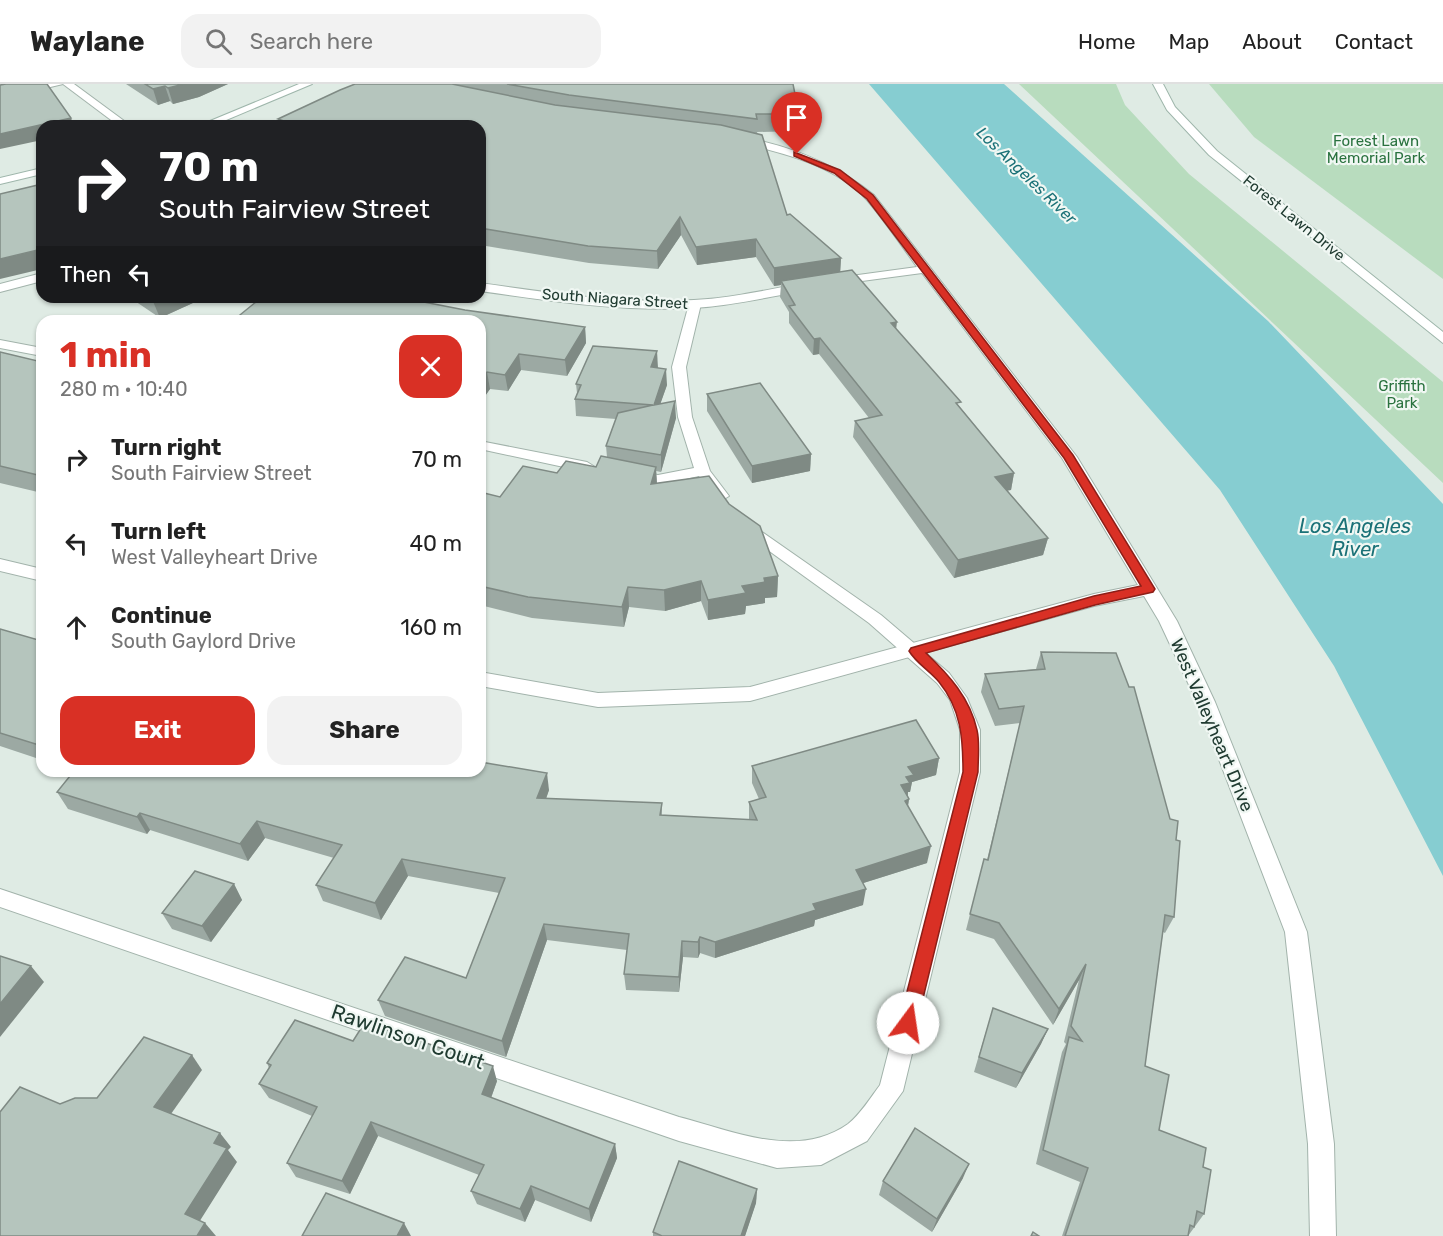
<!DOCTYPE html>
<html lang="en">
<head>
<meta charset="utf-8">
<style>
  :root { --surface:#fff; --page:#f2f2f2; --text:#222; --muted:#767676; --line:#e0e0e0; --accent:#d93025 }
  body { margin:0; font-family:Rubik,sans-serif; background:var(--page); color:var(--text); height:100vh; display:flex; flex-direction:column; font-size:22px; white-space:nowrap }
  * { box-sizing:border-box; margin:0 }
  p { font-size:20px; color:var(--muted) }
  .icon { flex:none; width:33px; height:33px; fill:none; stroke:currentColor; stroke-width:2; stroke-linecap:round; stroke-linejoin:round }
  .map { position:relative; flex:1; overflow:hidden }
  .sheet { position:absolute; left:36px; top:231px; width:450px; height:462px; display:flex; flex-direction:column; background:var(--surface); border-radius:18px; box-shadow:0 2px 4px #0004 }
  .sheet>* { flex:none }
  .top-card { position:absolute; left:36px; top:36px; width:450px; height:183px; border-radius:18px; box-shadow:0 2px 4px #0004; background:#202124; color:#fff; overflow:hidden }
  .pin { position:absolute; display:grid; place-items:center; width:51px; height:51px; color:#fff; margin:-62px -26px; border-radius:50% 50% 50% 0; rotate:-45deg; box-shadow:0 0 6px #0007 }
  .pin .icon { rotate:45deg }
  .me { position:absolute; width:66px; margin:-33px; rotate:14deg; stroke-linejoin:round; filter:drop-shadow(0 0 4px #0008) }
  .turn { display:flex; align-items:center; gap:21px; height:126px; padding:0 24px; font-size:27px }
  .turn .icon { width:78px; height:78px; stroke-width:2.5 }
  .turn b { display:block; font-size:42px; line-height:51px }
  .then { display:flex; align-items:center; height:57px; padding:0 24px; background:#0003; gap:12px; font-size:22px }
  .round { display:grid; place-items:center; flex:none; width:63px; height:63px; border-radius:18px; background:var(--page) }
  .overview { display:flex; align-items:center; justify-content:space-between; height:102px; padding:0 24px }
  h1 { font-size:36px; font-weight:700; line-height:45px; color:var(--accent) }
  .primary-button { display:flex; gap:12px; margin-top:auto; padding:12px 24px }
  .primary-button a { flex:1; height:69px; border-radius:18px; background:var(--accent); color:#fff; font-size:24px; font-weight:700; line-height:69px; text-align:center }
  .primary-button a+a { background:var(--page); color:var(--text) }
  ul { padding:0; list-style:none }
  li { display:flex; align-items:center; gap:18px; height:84px; padding:0 24px }
  li div { flex:1 }
  li b { display:block; font-size:22px }
  li em { font-style:normal }
  header { display:flex; align-items:center; gap:36px; box-sizing:border-box; height:84px; padding:0 30px; background:var(--surface); border-bottom:2px solid var(--line) }
  header strong { font-size:28px }
  nav { display:flex; gap:33px; margin-inline-start:auto; font-size:21px }
  .search { width:420px; height:54px; background:var(--page); display:flex; align-items:center; gap:15px; box-sizing:border-box; padding:0 21px; border-radius:18px; color:var(--muted); font-size:22px }
  .map>svg:first-child { display:block }
</style>
</head>
<body>
<header>
<strong>Waylane</strong>
<div class="search"><svg class="icon" aria-label="search" viewBox="0 0 24 24"><circle cx="10" cy="10" r="6"/><path d="M15 15l6 6"/></svg>Search here</div>
<nav><a>Home</a><a>Map</a><a>About</a><a>Contact</a></nav>
</header>
<div class="map">
<svg width="1443" height="1152" viewBox="0 0 1443 1152">
  <rect width="100%" height="100%" fill="#dfebe4"/>
  <g fill="#b8dcbe">
    <path d="M 1019,0 L 1116,0 L 1125,21 L 1189,90 L 1443,298 L 1443,399 Z"/>
    <path d="M 1209,0 L 1443,0 L 1443,195 L 1254,53 Z"/>
  </g>
  <path fill="#86cdd1" d="M 869,0 L 1004,0 L 1268,237 L 1443,420 L 1443,792 L 1334,582 L 1220,406 Z"/>
  <g fill="none" stroke-linecap="round" stroke-linejoin="round">
    <g stroke="#a2b3ab" stroke-width="2">
      <g id="lane">
        <path d="M 44,0 L 63,0 L 0,15 L 0,9 Z"/>
        <path d="M 42,189 L 42,197 L 0,208 L 0,200 Z"/>
        <path d="M 695,216 L 701,220 L 686,283 L 692,333 L 710,387 L 729,412 L 721,417 L 715,415 L 699,392 C 681,396 640,408 626,393 L 634,388 L 658,391 L 694,384 L 678,333 L 672,283 L 689,220 Z"/>
        <path d="M 0,256 L 42,264 L 42,272 L 0,264 Z"/>
        <path d="M 480,357 L 587,378 L 595,383 L 587,388 L 480,365 Z"/>
        <path d="M 749,439 L 881,531 L 949,589 L 967,614 L 980,646 L 980,688 L 903,1007 L 867,1057 L 821,1081 L 777,1084 L 679,1057 L 0,823 L 0,805 L 679,1033 C 733,1047 797,1076 848,1040 C 860,1031 871,1013 880,1001 L 960,688 L 960,646 L 950,616 L 937,599 L 869,539 L 743,448 L 741,444 Z"/>
      </g>
    </g>
    <g stroke="#a2b3ab" stroke-width="2">
      <g id="street">
        <path d="M 63,0 L 74,0 L 131,42 L 119,42 Z"/>
        <path d="M 742,53 C 791,62 834,79 874,111 L 1077,373 L 1177,537 L 1215,618 L 1307,848 L 1334,1060 L 1336,1152 L 1310,1152 L 1308,1060 L 1285,848 L 1197,618 L 1159,537 L 1144,512 L 1094,522 L 750,617 L 598,623 L 480,602 L 480,588 L 598,609 L 750,603 L 1094,510 L 1138,501 L 1062,374 L 922,189 L 832,201 L 832,195 L 836,194 L 917,183 C 901,161 885,137 867,116 C 835,81 783,69 738,58 L 737,56 Z"/>
        <path d="M 480,199 C 551,209 623,220 694,216 C 731,214 767,206 803,199 L 809,203 L 803,207 C 767,213 731,222 694,224 C 623,228 551,217 480,207 Z"/>
        <path d="M 0,475 L 42,485 L 42,497 L 0,487 Z"/>
      </g>
    </g>
    <g stroke="#9eb6ab" stroke-width="2">
      <g id="secondary">
        <path d="M 299,0 L 312,0 L 212,42 L 198,42 Z"/>
        <path d="M 1153,0 L 1163,0 L 1175,23 L 1217,67 L 1443,248 L 1443,259 L 1209,71 L 1167,26 Z"/>
        <path d="M 42,84 L 42,90 L 0,100 L 0,94 Z"/>
      </g>
    </g>
    <use href="#lane" fill="#fff" fill-rule="evenodd"/>
    <use href="#street" fill="#fff" fill-rule="evenodd"/>
    <use href="#secondary" fill="#fff" fill-rule="evenodd"/>
  </g>
  <g fill="#9ca9a3">
    <path d="M 126,0 L 228,0 L 199,13 L 173,20 L 170,17 L 158,21 Z"/>
    <path d="M 355,0 L 793,0 L 799,30 L 798,47 L 757,48 L 787,131 L 841,174 L 840,188 L 896,245 L 1014,389 L 1011,406 L 1007,406 L 1048,454 L 1043,471 L 954,494 L 853,353 L 855,337 L 869,334 L 819,270 L 813,271 L 789,239 L 789,228 L 780,213 L 781,201 L 774,202 L 756,173 L 697,181 L 681,151 L 658,185 L 589,179 L 480,161 L 480,42 L 279,39 L 278,35 Z"/>
    <path d="M 129,213 L 206,213 L 160,234 Z"/>
    <path d="M 465,226 L 585,243 L 586,259 L 567,292 L 521,286 L 508,307 L 490,305 L 480,319 L 480,237 L 235,237 L 235,235 Z"/>
    <path d="M 0,268 L 42,278 L 42,409 L 0,399 Z"/>
    <path d="M 658,284 L 667,301 L 660,320 L 676,334 L 661,388 L 656,387 L 657,399 L 778,492 L 777,513 L 765,514 L 765,519 L 746,522 L 745,530 L 708,536 L 701,517 L 665,527 L 629,523 L 624,543 L 532,534 L 484,522 L 484,518 L 480,517 L 480,408 L 500,413 L 557,389 L 596,383 L 607,373 L 606,362 L 616,335 L 576,332 L 575,315 L 577,309 L 576,300 Z"/>
    <path d="M 707,310 L 811,370 L 810,387 L 752,399 L 707,327 Z"/>
    <path d="M 0,545 L 42,557 L 42,676 L 0,662 Z"/>
    <path d="M 1041,568 L 1176,756 L 1174,833 L 1165,849 L 1163,848 L 1145,982 L 1159,1046 L 1203,1083 L 1204,1130 L 1188,1152 L 1062,1152 L 1080,1098 L 1036,1080 L 1062,968 L 1066,960 L 1064,958 L 1079,896 L 1053,941 L 994,855 L 966,846 L 984,775 L 987,776 L 1020,639 L 995,642 L 981,608 L 985,590 L 1036,585 Z"/>
    <path d="M 939,674 L 936,691 L 912,698 L 910,708 L 908,708 L 908,712 L 909,715 L 908,723 L 927,779 L 863,799 L 863,821 L 815,836 L 814,842 L 715,874 L 700,869 L 698,874 L 683,873 L 679,908 L 626,906 L 624,890 L 627,866 L 547,856 L 506,973 L 385,932 L 378,916 L 466,894 L 499,809 L 408,792 L 381,836 L 323,817 L 316,801 L 334,774 L 265,754 L 248,777 L 150,746 L 147,750 L 68,725 L 57,708 L 549,706 L 546,715 L 662,719 L 662,731 L 749,736 L 749,718 L 759,715 L 752,699 L 752,682 Z"/>
    <path d="M 234,800 L 242,816 L 211,858 L 172,845 L 162,829 Z"/>
    <path d="M 993,924 L 1048,945 L 1041,960 L 1016,1004 L 974,988 Z"/>
    <path d="M 353,957 L 497,997 L 491,1014 L 615,1060 L 617,1074 L 591,1138 L 535,1116 L 525,1138 L 477,1120 L 471,1107 L 479,1091 L 378,1052 L 350,1110 L 296,1093 L 287,1079 L 312,1032 L 269,1014 L 259,1000 L 269,984 L 267,979 Z"/>
    <path d="M 963,1094 L 932,1148 L 879,1111 L 883,1097 Z"/>
    <path d="M 757,1105 L 756,1119 L 745,1152 L 653,1152 L 653,1148 Z"/>
  </g>
  <g fill="#7f8a84">
    <path d="M 184,0 L 228,0 L 199,13 L 173,20 L 168,4 Z"/>
    <path d="M 165,2 L 170,17 L 158,21 L 153,5 Z"/>
    <path d="M 71,34 L 74,42 L 42,42 L 42,56 L 0,65 L 0,50 Z"/>
    <path d="M 680,133 L 681,151 L 658,185 L 657,167 Z"/>
    <path d="M 756,155 L 756,173 L 697,181 L 696,163 Z"/>
    <path d="M 42,165 L 42,185 L 0,195 L 0,175 Z"/>
    <path d="M 841,174 L 840,192 L 781,197 L 781,201 L 774,202 L 774,184 Z"/>
    <path d="M 157,213 L 206,213 L 160,234 L 152,215 Z"/>
    <path d="M 897,238 L 895,254 L 891,239 Z"/>
    <path d="M 585,243 L 586,259 L 567,292 L 565,276 Z"/>
    <path d="M 820,254 L 819,270 L 813,271 L 814,255 Z"/>
    <path d="M 657,267 L 658,284 L 651,283 Z"/>
    <path d="M 519,270 L 521,286 L 508,307 L 505,291 Z"/>
    <path d="M 666,285 L 667,301 L 654,338 L 654,321 Z"/>
    <path d="M 487,288 L 490,305 L 480,319 L 480,298 Z"/>
    <path d="M 675,317 L 676,334 L 661,388 L 661,371 Z"/>
    <path d="M 811,370 L 810,387 L 752,399 L 752,382 Z"/>
    <path d="M 656,383 L 657,403 L 651,400 Z"/>
    <path d="M 1014,389 L 1011,406 L 992,410 L 995,393 Z"/>
    <path d="M 1048,454 L 1043,471 L 954,494 L 958,476 Z"/>
    <path d="M 778,492 L 777,513 L 765,514 L 765,519 L 746,522 L 745,530 L 708,536 L 708,516 L 764,494 Z"/>
    <path d="M 701,497 L 701,517 L 665,527 L 664,506 Z"/>
    <path d="M 628,503 L 629,523 L 624,543 L 622,523 Z"/>
    <path d="M 939,674 L 936,691 L 912,698 L 910,708 L 908,708 L 907,716 L 901,701 L 908,683 Z"/>
    <path d="M 547,689 L 549,706 L 540,731 L 537,714 Z"/>
    <path d="M 909,715 L 906,732 L 905,717 Z"/>
    <path d="M 140,729 L 150,746 L 147,750 L 137,733 Z"/>
    <path d="M 257,737 L 265,754 L 248,777 L 240,760 Z"/>
    <path d="M 931,762 L 927,779 L 854,802 L 856,786 Z"/>
    <path d="M 402,775 L 408,792 L 381,836 L 375,819 Z"/>
    <path d="M 234,800 L 242,816 L 211,858 L 202,842 Z"/>
    <path d="M 866,805 L 863,821 L 815,836 L 814,842 L 715,874 L 715,858 L 813,820 Z"/>
    <path d="M 544,840 L 547,856 L 506,973 L 502,957 Z"/>
    <path d="M 700,853 L 700,869 L 698,874 L 698,858 Z"/>
    <path d="M 682,857 L 683,873 L 679,908 L 679,893 Z"/>
    <path d="M 1086,880 L 1079,896 L 1053,941 L 1059,925 Z"/>
    <path d="M 31,882 L 44,898 L 0,953 L 0,920 Z"/>
    <path d="M 1048,945 L 1041,960 L 1016,1004 L 1022,989 Z"/>
    <path d="M 192,971 L 202,986 L 166,1037 L 154,1023 Z"/>
    <path d="M 493,982 L 497,997 L 487,1025 L 482,1010 Z"/>
    <path d="M 371,1038 L 378,1052 L 350,1110 L 342,1097 Z"/>
    <path d="M 220,1049 L 231,1063 L 228,1066 L 237,1078 L 196,1143 L 185,1130 L 214,1059 Z"/>
    <path d="M 615,1060 L 617,1074 L 591,1138 L 589,1125 Z"/>
    <path d="M 969,1080 L 963,1094 L 932,1148 L 937,1135 Z"/>
    <path d="M 531,1102 L 535,1116 L 525,1138 L 520,1125 Z"/>
    <path d="M 757,1105 L 756,1119 L 745,1152 L 741,1152 Z"/>
    <path d="M 205,1139 L 216,1152 L 197,1152 Z"/>
    <path d="M 404,1139 L 411,1152 L 397,1152 Z"/>
  </g>
  <g fill="#b5c5bd" stroke="#7f8a84" stroke-width="1.5">
    <path d="M 6,0 L 47,0 L 71,34 L 0,50 L 0,1 Z"/>
    <path d="M 145,0 L 184,0 L 168,4 L 165,2 L 153,5 Z"/>
    <path d="M 355,0 L 452,0 L 555,21 L 721,41 L 762,51 L 787,131 L 790,130 L 841,174 L 774,184 L 756,155 L 696,163 L 680,133 L 657,167 L 588,162 L 480,144 L 480,42 L 272,42 L 284,37 L 278,35 L 340,6 Z"/>
    <path d="M 507,0 L 793,0 L 799,30 L 756,30 L 757,35 L 569,11 Z"/>
    <path d="M 42,100 L 42,165 L 0,175 L 0,110 Z"/>
    <path d="M 852,186 L 897,238 L 891,239 L 961,318 L 956,319 L 1014,389 L 995,393 L 1048,454 L 958,476 L 855,337 L 882,331 L 820,254 L 814,255 L 789,222 L 795,221 L 781,197 Z"/>
    <path d="M 262,213 L 398,213 L 465,226 L 585,243 L 565,276 L 519,270 L 505,291 L 487,288 L 480,298 L 480,237 L 244,237 L 235,235 Z"/>
    <path d="M 593,262 L 657,267 L 651,283 L 666,285 L 654,321 L 675,317 L 661,371 L 606,362 L 618,329 L 653,321 L 575,315 L 581,301 L 576,300 Z"/>
    <path d="M 0,268 L 42,278 L 42,392 L 0,382 Z"/>
    <path d="M 760,299 L 811,370 L 752,382 L 707,310 Z"/>
    <path d="M 601,372 L 656,383 L 651,400 L 709,392 L 729,420 L 760,442 L 778,492 L 764,494 L 765,498 L 742,502 L 746,509 L 708,516 L 701,497 L 664,506 L 628,503 L 622,523 L 528,513 L 480,502 L 483,499 L 480,498 L 480,408 L 500,413 L 523,382 L 557,389 L 566,377 L 596,383 Z"/>
    <path d="M 0,545 L 42,557 L 42,662 L 0,649 Z"/>
    <path d="M 1041,568 L 1116,569 L 1129,603 L 1134,603 L 1170,735 L 1178,737 L 1176,756 L 1180,757 L 1174,833 L 1165,831 L 1145,982 L 1169,991 L 1159,1046 L 1206,1064 L 1203,1083 L 1211,1086 L 1204,1130 L 1197,1127 L 1194,1143 L 1190,1141 L 1188,1152 L 1065,1152 L 1088,1084 L 1043,1066 L 1069,953 L 1082,957 L 1071,942 L 1086,880 L 1059,925 L 999,839 L 970,830 L 984,775 L 988,776 L 1024,622 L 999,625 L 985,590 L 1045,585 Z"/>
    <path d="M 916,636 L 939,674 L 908,683 L 914,691 L 906,693 L 910,699 L 901,701 L 909,715 L 905,717 L 931,762 L 856,786 L 866,805 L 813,820 L 816,826 L 715,858 L 700,853 L 698,858 L 682,857 L 679,893 L 624,890 L 629,850 L 544,840 L 502,957 L 378,916 L 405,873 L 466,894 L 505,794 L 402,775 L 375,819 L 316,801 L 342,761 L 257,737 L 240,760 L 140,729 L 137,733 L 57,708 L 74,687 L 480,687 L 480,678 L 547,689 L 537,714 L 662,719 L 660,731 L 757,736 L 749,718 L 766,713 L 752,682 Z"/>
    <path d="M 195,787 L 234,800 L 202,842 L 162,829 Z"/>
    <path d="M 0,872 L 31,882 L 0,920 Z"/>
    <path d="M 993,924 L 1048,945 L 1022,989 L 979,973 Z"/>
    <path d="M 295,936 L 353,957 L 365,938 L 493,982 L 482,1010 L 615,1060 L 589,1125 L 531,1102 L 520,1125 L 471,1107 L 484,1081 L 371,1038 L 342,1097 L 287,1079 L 317,1023 L 259,1000 L 271,981 L 267,979 Z"/>
    <path d="M 144,953 L 192,971 L 154,1023 L 220,1049 L 214,1059 L 227,1064 L 185,1130 L 205,1139 L 197,1152 L 0,1152 L 0,1028 L 20,1003 L 60,1020 L 75,1014 L 97,1014 Z"/>
    <path d="M 915,1044 L 969,1080 L 937,1135 L 883,1097 Z"/>
    <path d="M 679,1077 L 757,1105 L 741,1152 L 662,1152 L 653,1148 Z"/>
    <path d="M 326,1109 L 404,1139 L 397,1152 L 302,1152 Z"/>
    <path d="M 1033,1148 L 1039,1152 L 1031,1152 Z"/>
  </g>
  <path fill="#d93025" stroke="#8d1f18" stroke-width="1.5" d="M 794,68 L 840,86 L 873,111 L 1073,371 L 1155,505 L 1153,508 L 1095,521 L 926,569 C 949,591 970,614 977,646 C 980,659 978,675 978,688 L 917,939 L 914,945 L 908,947 L 902,945 L 899,939 L 963,688 C 963,654 961,625 939,598 C 930,587 916,579 909,567 L 911,564 L 1094,512 L 1141,502 L 1064,374 L 867,115 L 834,89 L 794,72 Z"/>
  <g text-anchor="middle" stroke-width="4.5" stroke-linejoin="round" paint-order="stroke">
    <g font-size="15" fill="#2a723f" stroke="#f0f7f3">
      <text x="1376" y="62">Forest Lawn<tspan x="1376" dy="17">Memorial Park</tspan></text>
      <text x="1402" y="307">Griffith<tspan x="1402" dy="17">Park</tspan></text>
    </g>
    <g font-size="15" fill="#203b31" stroke="#f0f7f3">
      <text transform="translate(1294 134) rotate(39)" y="5">Forest Lawn Drive</text>
      <text transform="translate(615 215) rotate(4)" y="5">South Niagara Street</text>
    </g>
    <g font-size="16" font-style="italic" fill="#1a7177" stroke="#f0f7f3">
      <text transform="translate(1027 91) rotate(44)" y="6">Los Angeles River</text>
    </g>
    <g font-size="18" fill="#203b31" stroke="#f0f7f3">
      <text transform="translate(1212 641) rotate(67)" y="6">West Valleyheart Drive</text>
    </g>
    <g font-size="20" font-style="italic" fill="#1a7177" stroke="#f0f7f3">
      <text x="1355" y="449">Los Angeles<tspan x="1355" dy="23">River</tspan></text>
    </g>
    <g font-size="21" fill="#203b31" stroke="#f0f7f3">
      <text transform="translate(408 953) rotate(19)" y="7">Rawlinson Court</text>
    </g>
  </g>
</svg>
<div class="pin" style="left:797px;top:70px;background:#d93025"><svg class="icon" aria-label="arrive" viewBox="0 0 24 24"><path d="M6 21V4h12l-3 4 3 4H6"/></svg></div>
<svg class="me" style="left:908px;top:939px" viewBox="-20 -20 40 40"><circle r="19" fill="#fff"/><path d="M0-13L10 11 0 6-10 11z" fill="#d93025"/></svg>
<div class="top-card">
<div class="turn"><svg class="icon" aria-label="right" viewBox="0 0 24 24"><path d="M7 20v-9h11M14 6l5 5-5 5"/></svg><div><b>70 m</b>South Fairview Street</div></div>
<div class="then">Then<svg class="icon" aria-label="left" viewBox="0 0 24 24"><path d="M17 20v-9H6M10 6l-5 5 5 5"/></svg></div>
</div>
<section class="sheet">
<div class="overview"><div><h1>1 min</h1><p>280 m · 10:40</p></div><a class="round" style="background:#d93025;color:#fff"><svg class="icon" aria-label="close" viewBox="0 0 24 24"><path d="M6 6l12 12M18 6L6 18"/></svg></a></div>
<ul>
<li><svg class="icon" aria-label="right" viewBox="0 0 24 24"><path d="M7 20v-9h11M14 6l5 5-5 5"/></svg><div><b>Turn right</b><p>South Fairview Street</p></div><em>70 m</em></li>
<li><svg class="icon" aria-label="left" viewBox="0 0 24 24"><path d="M17 20v-9H6M10 6l-5 5 5 5"/></svg><div><b>Turn left</b><p>West Valleyheart Drive</p></div><em>40 m</em></li>
<li><svg class="icon" aria-label="ahead" viewBox="0 0 24 24"><path d="M12 20V5M6 11l6-6 6 6"/></svg><div><b>Continue</b><p>South Gaylord Drive</p></div><em>160 m</em></li>
</ul>
<div class="primary-button"><a>Exit</a><a>Share</a></div>
</section>
</div>
</body>
</html>
